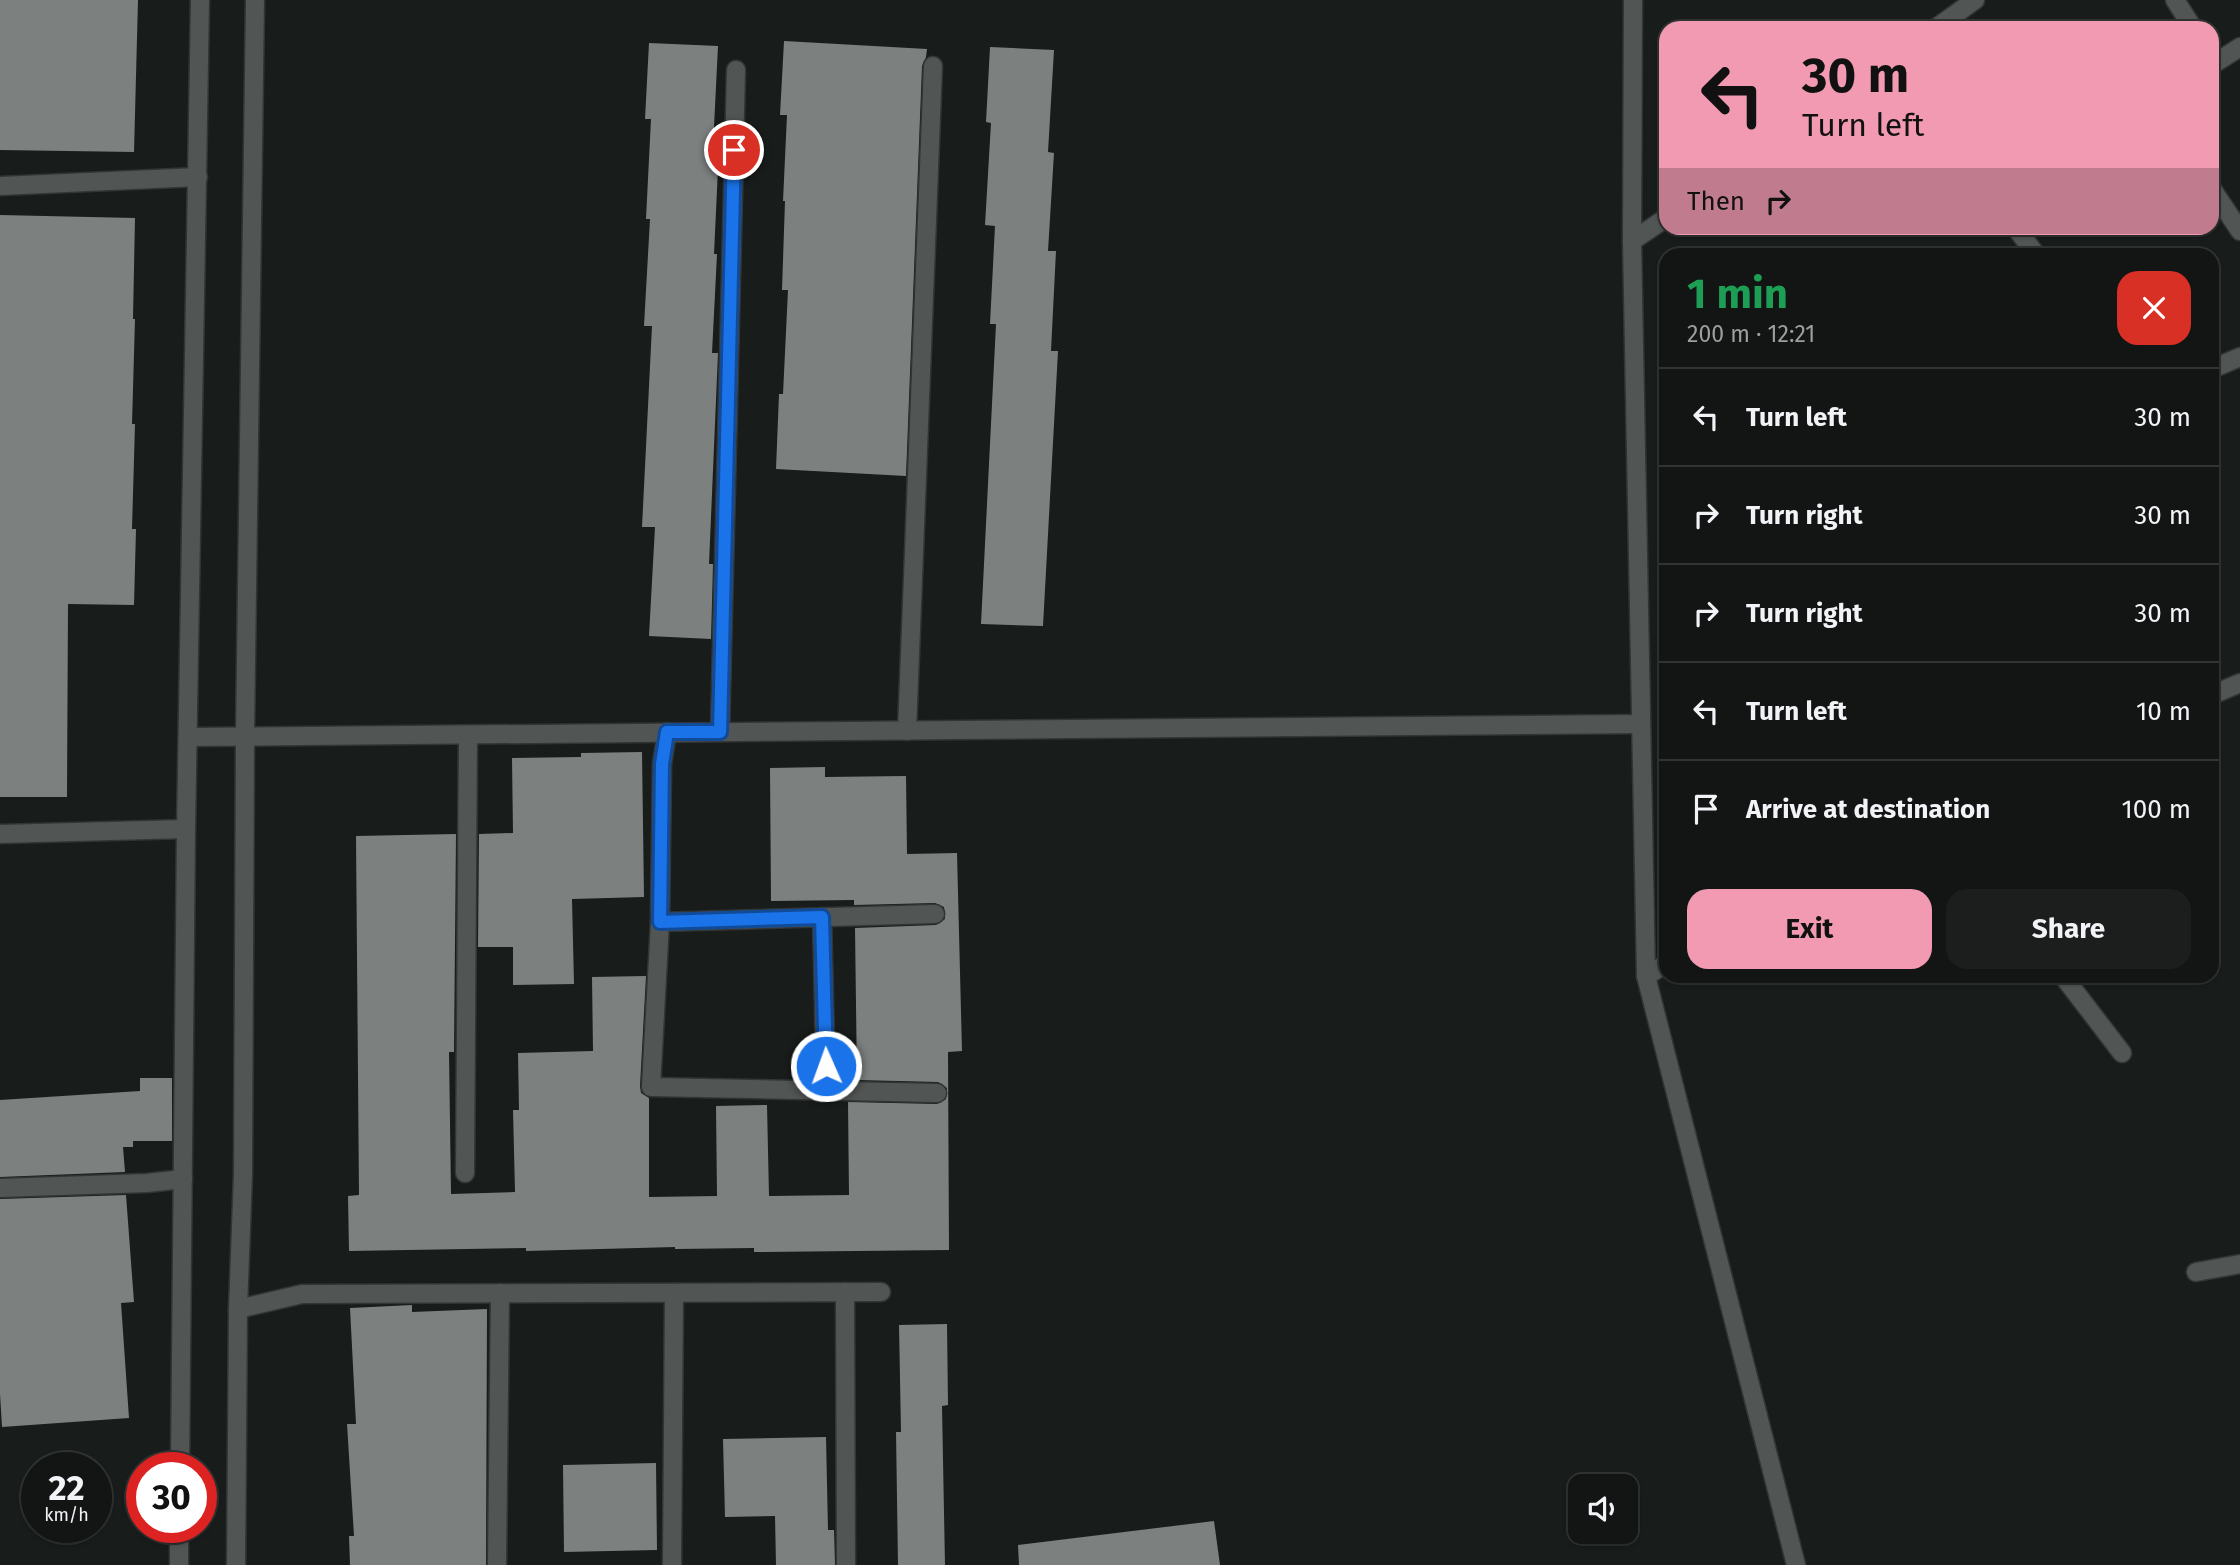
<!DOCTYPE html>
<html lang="en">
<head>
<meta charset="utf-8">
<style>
  :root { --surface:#121514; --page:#1b1e1d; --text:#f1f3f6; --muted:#9c9fa0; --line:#313434; --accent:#f19ab2 }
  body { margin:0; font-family:"Fira Sans",sans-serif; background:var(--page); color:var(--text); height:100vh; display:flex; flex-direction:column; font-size:26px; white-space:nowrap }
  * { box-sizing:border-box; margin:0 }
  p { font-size:23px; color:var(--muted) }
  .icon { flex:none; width:38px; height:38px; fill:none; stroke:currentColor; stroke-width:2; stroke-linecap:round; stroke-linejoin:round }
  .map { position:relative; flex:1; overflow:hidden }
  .side { position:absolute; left:1659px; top:248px; width:560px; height:735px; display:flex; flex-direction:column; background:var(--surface); border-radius:21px; box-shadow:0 2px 5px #0004,0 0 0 2px var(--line) }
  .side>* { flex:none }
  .hud { position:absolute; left:1659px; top:21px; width:560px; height:214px; border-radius:21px; box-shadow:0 2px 5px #0004,0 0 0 2px var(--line); background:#f19ab2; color:#111; overflow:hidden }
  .buttons { position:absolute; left:1568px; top:1474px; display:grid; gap:14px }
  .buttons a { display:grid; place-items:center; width:70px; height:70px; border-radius:14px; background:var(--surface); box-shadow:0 2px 5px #0004,0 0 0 2px var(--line); font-size:35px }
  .speed { position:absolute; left:21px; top:1452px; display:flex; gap:14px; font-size:35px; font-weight:700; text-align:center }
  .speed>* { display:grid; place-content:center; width:91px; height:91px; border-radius:50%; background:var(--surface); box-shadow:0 2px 5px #0004,0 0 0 2px var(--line); line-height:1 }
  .speed small { font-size:18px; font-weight:400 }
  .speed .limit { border:10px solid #d22; background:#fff; color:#111 }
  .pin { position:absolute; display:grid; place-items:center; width:60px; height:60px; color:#fff; margin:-30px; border:4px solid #fff; border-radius:50%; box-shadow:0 2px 7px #0007 }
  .me { position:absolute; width:77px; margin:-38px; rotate:358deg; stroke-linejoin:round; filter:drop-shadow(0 0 5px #0008) }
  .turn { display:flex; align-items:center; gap:24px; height:147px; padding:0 28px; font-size:32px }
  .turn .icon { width:91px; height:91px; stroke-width:2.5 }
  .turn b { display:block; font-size:49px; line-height:60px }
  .then { display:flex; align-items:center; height:66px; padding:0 28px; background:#0003; gap:14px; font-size:26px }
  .round { display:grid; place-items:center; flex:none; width:74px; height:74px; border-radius:21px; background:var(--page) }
  .summary { display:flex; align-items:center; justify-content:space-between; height:119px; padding:0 28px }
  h1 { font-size:42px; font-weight:700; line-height:52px; color:#1e9e55 }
  .cta { display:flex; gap:14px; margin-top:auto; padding:14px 28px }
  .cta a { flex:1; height:80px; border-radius:21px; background:var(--accent); color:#111; font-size:28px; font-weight:700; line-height:80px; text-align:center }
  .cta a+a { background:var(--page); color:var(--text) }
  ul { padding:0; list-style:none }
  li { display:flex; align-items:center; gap:21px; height:98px; padding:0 28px; border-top:2px solid var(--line) }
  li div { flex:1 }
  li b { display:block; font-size:26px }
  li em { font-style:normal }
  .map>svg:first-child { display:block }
</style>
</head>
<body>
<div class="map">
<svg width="2240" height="1565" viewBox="0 0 2240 1565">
  <rect width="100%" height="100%" fill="#181c1b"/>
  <g fill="#7c8180">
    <path d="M 0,0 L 138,0 L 134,152 L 0,150 Z"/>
    <path d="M 784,41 L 927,49 L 926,57 L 922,66 L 906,476 L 776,469 L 779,394 L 783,394 L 788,290 L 782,290 L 785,201 L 783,201 L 787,115 L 780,115 Z"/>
    <path d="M 649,43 L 718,46 L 713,147 L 719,147 L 714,254 L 717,254 L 712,353 L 718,353 L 709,564 L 713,564 L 711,639 L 649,636 L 655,527 L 642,527 L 652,326 L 644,326 L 650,219 L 646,219 L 651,119 L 645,119 Z"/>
    <path d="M 990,47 L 1054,50 L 1048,152 L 1054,153 L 1048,251 L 1056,251 L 1051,351 L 1058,351 L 1043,626 L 981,624 L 996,324 L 990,324 L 995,226 L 985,225 L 991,123 L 986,122 Z"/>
    <path d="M 0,215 L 135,218 L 133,319 L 135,319 L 132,424 L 135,424 L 132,529 L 136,529 L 134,605 L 68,604 L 67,797 L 0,797 Z"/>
    <path d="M 642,752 L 644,897 L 572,899 L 574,984 L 513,985 L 513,947 L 478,947 L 479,834 L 513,833 L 512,758 L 581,757 L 581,753 Z"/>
    <path d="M 825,767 L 825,777 L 906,776 L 907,854 L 957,853 L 962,1051 L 948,1052 L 949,1250 L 754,1252 L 754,1248 L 675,1249 L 675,1247 L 526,1251 L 526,1248 L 349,1251 L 348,1196 L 359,1195 L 356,836 L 456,834 L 454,1052 L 449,1052 L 451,1194 L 515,1192 L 513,1110 L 519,1110 L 518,1053 L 593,1051 L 592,977 L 646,976 L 640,1086 L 641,1093 L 649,1098 L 649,1197 L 717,1196 L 716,1106 L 767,1105 L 769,1196 L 849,1195 L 848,1102 L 937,1104 L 946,1099 L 947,1088 L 938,1082 L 857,1080 L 855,928 L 936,925 L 945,919 L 944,907 L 935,903 L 854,905 L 854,900 L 771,901 L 770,768 Z"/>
    <path d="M 140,1078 L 172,1078 L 172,1141 L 133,1141 L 133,1147 L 123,1147 L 125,1172 L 0,1177 L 0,1100 L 140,1091 Z"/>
    <path d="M 126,1195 L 134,1302 L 121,1303 L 129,1418 L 2,1427 L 0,1394 L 0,1199 Z"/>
    <path d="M 412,1305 L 412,1312 L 487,1309 L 486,1565 L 350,1565 L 349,1536 L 354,1536 L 347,1424 L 356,1424 L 350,1308 Z"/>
    <path d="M 947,1324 L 948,1405 L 942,1406 L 945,1565 L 898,1565 L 896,1432 L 901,1432 L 899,1325 Z"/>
    <path d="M 826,1437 L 828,1530 L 834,1530 L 835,1565 L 776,1565 L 775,1516 L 725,1517 L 723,1439 Z"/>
    <path d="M 656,1463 L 657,1550 L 564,1552 L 563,1465 Z"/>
    <path d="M 1214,1521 L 1220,1565 L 1019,1565 L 1018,1545 Z"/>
  </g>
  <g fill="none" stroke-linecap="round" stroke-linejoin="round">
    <g stroke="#323534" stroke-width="21">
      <g id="minor">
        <path d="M 1633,0 L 1632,241 L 1646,976 L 1796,1565"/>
        <path d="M 2175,0 L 2193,28"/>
        <path d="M 1936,28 L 1975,0"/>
        <path d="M 2212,65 L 2240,47"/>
        <path d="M 0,186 L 198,177"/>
        <path d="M 2212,189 L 2240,231"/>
        <path d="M 2016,228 L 2037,256"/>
        <path d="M 1632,241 L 1666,218"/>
        <path d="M 2212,369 L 2240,357"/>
        <path d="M 2212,695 L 2240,683"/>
        <path d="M 907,731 L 933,66"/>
        <path d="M 667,732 L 662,764 L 660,922 L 651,1087 L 937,1093"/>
        <path d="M 720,732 L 736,70"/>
        <path d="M 188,737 L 1641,724"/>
        <path d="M 0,834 L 186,829"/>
        <path d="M 822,917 L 826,1091"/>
        <path d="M 660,922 L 935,914"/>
        <path d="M 1646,976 L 1666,964"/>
        <path d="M 2063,976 L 2122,1053"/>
        <path d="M 465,1173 L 468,735"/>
        <path d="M 0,1188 L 147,1183 L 183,1179"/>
        <path d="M 2196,1272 L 2240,1264"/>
        <path d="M 845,1292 L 846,1565"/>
        <path d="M 238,1309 L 302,1294 L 881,1292"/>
        <path d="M 180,1468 L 186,829 L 200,0"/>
        <path d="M 179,1565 L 179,1528"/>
        <path d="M 236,1565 L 238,1309 L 243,1174 L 245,736 L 255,0"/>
        <path d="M 497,1565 L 500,1293"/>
        <path d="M 672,1565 L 674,1293"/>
      </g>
    </g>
    <use href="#minor" stroke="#515554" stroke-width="18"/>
  </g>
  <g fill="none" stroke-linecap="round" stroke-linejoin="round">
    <g stroke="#114b97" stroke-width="18">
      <path id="route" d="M 734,150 L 720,732 L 667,732 L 662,764 L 660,922 L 822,917 L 826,1066"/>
    </g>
    <use href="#route" stroke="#1a73e8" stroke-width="12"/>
  </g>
</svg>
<div class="buttons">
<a><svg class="icon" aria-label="sound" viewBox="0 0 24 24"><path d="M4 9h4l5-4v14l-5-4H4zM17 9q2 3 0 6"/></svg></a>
</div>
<div class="speed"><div>22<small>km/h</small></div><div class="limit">30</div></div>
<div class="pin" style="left:734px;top:150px;background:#d93025"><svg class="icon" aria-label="arrive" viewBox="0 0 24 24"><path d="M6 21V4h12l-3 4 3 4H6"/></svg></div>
<svg class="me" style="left:826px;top:1066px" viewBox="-20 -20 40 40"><circle r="17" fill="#1a73e8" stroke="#fff" stroke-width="3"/><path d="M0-11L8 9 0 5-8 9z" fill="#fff"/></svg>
<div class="hud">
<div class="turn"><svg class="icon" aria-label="left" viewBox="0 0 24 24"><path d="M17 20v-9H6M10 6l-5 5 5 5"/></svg><div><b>30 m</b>Turn left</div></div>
<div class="then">Then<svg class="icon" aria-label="right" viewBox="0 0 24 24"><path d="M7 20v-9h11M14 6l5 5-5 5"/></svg></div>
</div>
<section class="side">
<div class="summary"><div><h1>1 min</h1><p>200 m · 12:21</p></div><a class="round" style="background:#d93025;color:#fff"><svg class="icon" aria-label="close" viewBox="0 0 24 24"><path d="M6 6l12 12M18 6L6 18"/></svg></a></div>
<ul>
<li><svg class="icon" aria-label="left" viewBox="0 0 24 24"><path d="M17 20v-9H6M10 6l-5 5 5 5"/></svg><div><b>Turn left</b></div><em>30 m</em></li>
<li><svg class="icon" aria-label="right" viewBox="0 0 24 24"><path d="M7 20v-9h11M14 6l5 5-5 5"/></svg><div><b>Turn right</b></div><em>30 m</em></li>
<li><svg class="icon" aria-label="right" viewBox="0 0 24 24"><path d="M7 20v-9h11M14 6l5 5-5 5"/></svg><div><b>Turn right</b></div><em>30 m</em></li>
<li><svg class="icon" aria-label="left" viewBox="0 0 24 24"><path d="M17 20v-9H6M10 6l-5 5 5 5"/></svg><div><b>Turn left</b></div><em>10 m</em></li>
<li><svg class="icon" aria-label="arrive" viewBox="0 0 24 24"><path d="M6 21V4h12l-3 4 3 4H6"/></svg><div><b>Arrive at destination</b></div><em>100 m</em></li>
</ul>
<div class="cta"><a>Exit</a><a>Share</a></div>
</section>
</div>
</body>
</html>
